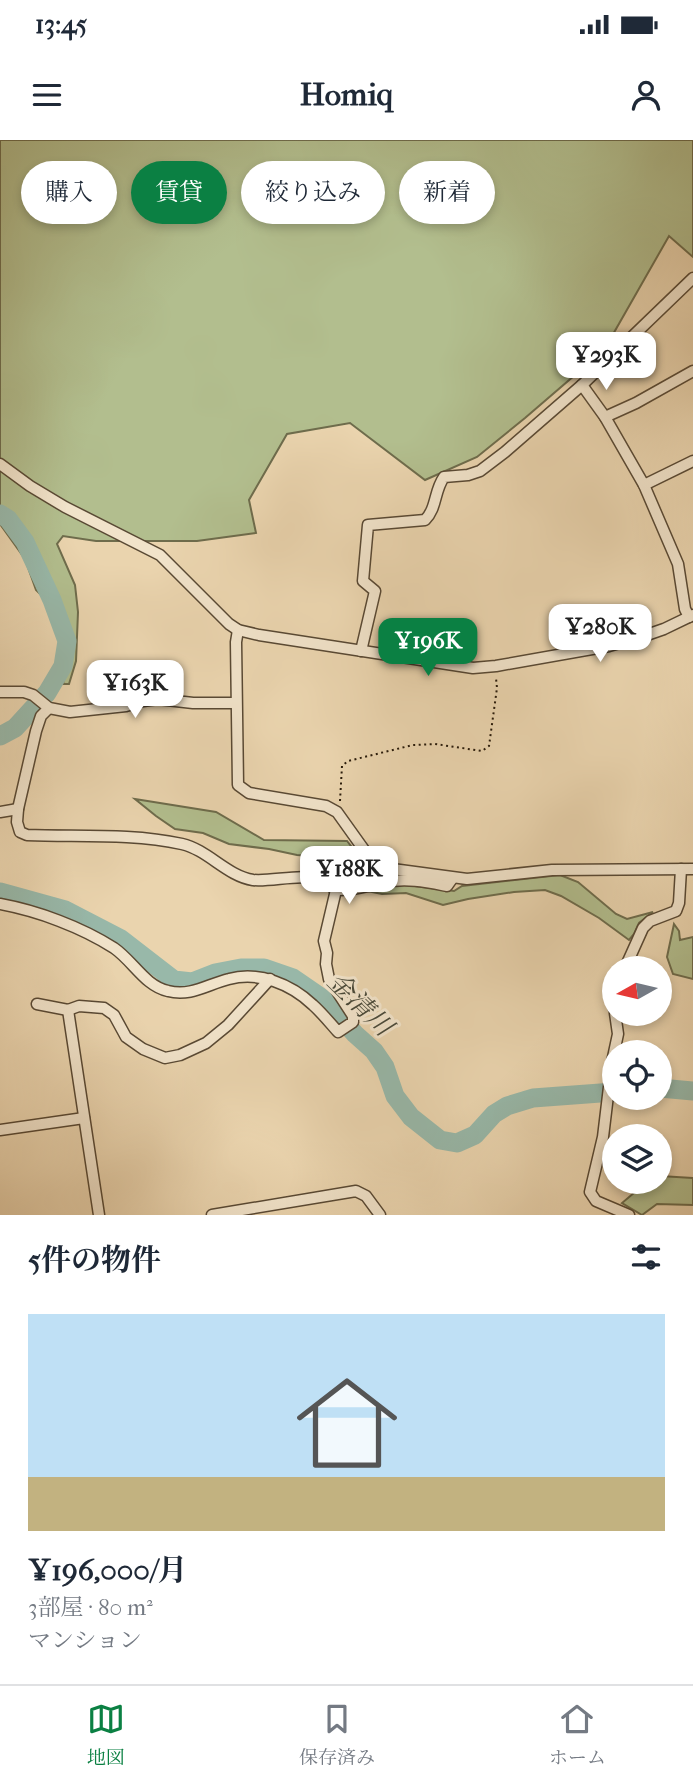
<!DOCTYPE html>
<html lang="ja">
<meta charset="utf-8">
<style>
body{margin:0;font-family:"IM FELL French Canon","Noto Serif JP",serif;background:#f2f2f3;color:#1f2937;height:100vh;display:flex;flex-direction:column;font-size:26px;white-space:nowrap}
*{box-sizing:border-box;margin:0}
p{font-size:23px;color:#747a83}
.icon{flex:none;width:38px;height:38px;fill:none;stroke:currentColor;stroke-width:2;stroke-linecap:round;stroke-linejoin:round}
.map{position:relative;height:1075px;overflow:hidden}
.sheet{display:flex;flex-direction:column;background:#fff;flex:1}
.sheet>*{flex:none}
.banner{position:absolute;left:21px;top:21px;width:651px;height:63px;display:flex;gap:14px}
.needle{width:46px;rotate:262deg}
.controls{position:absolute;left:602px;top:816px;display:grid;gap:14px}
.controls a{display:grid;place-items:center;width:70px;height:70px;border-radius:50%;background:#fff;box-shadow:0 4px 10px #0003;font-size:35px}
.price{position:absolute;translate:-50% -60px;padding:0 16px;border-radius:14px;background:#fff;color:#222;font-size:23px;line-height:46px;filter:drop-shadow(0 2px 4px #0008)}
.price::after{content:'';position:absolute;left:50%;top:42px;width:21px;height:16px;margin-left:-10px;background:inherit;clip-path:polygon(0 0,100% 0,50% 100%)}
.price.active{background:#0b8043;color:#fff}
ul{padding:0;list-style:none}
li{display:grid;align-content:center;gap:14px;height:371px;padding:0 28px}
li span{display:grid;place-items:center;height:217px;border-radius:0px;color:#555}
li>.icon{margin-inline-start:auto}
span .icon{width:126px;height:126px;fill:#fffc;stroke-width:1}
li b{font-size:30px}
h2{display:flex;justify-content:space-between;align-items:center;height:84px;padding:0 28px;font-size:30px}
.pill{padding:0 24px;border-radius:32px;background:#fff;box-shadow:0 4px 10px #0003;font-size:24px;line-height:63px}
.pill.active{background:#0b8043;color:#fff}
.status{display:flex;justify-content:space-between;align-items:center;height:49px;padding:0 35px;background:#fff;direction:ltr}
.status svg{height:19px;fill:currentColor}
header{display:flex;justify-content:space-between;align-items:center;height:91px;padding:0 28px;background:#fff;font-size:32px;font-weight:700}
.tab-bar{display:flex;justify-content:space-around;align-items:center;height:98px;border-top:2px solid #e0e1e3;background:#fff;font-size:19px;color:#747a83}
.tab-bar a{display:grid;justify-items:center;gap:4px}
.tab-bar .active{color:#0b8043}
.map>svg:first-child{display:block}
.green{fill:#b2be8e;stroke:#6e6c4c;stroke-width:2}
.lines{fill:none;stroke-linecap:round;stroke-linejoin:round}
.river{stroke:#98b8a9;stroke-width:19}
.street-casing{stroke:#594934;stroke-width:13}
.path{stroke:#291b0b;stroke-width:2;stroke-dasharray:2 3.5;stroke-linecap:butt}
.street{stroke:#f1e3ca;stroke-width:10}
.labels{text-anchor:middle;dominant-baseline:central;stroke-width:6;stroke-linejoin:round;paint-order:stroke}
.water-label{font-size:26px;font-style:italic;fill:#4a4a3a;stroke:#f1e3ca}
</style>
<div class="status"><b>13:45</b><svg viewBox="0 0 49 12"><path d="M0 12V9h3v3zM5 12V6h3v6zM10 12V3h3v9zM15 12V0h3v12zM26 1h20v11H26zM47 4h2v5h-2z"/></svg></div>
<header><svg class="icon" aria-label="menu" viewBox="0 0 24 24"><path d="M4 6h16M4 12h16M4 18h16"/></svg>Homiq<svg class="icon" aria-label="person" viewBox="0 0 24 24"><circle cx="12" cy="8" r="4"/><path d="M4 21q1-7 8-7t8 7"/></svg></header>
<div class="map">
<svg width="693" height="1075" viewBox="0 0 693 1075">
<rect width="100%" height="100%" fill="#ead4ae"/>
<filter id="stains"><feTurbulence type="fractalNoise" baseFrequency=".00286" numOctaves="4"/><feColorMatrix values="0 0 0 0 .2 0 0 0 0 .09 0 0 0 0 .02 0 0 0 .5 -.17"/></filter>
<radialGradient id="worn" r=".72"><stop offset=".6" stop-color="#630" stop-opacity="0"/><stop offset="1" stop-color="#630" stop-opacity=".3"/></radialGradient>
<g class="green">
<path d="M0 0H693V117L669 96 604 210 525 278 477 317 425 340 350 283 287 294 249 360 256 393 197 401H96L63 396 57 404 75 445 78 472 76 521 69 544H63L71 502 65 478 36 450 25 419 0 384Z"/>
<path d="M135 659 216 672 264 700 347 701 369 729 385 737 361 745 348 728 336 718 297 715 269 709 229 704 203 693 175 689 156 676Z"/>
<path d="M560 735 578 742 616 774 627 779 653 772 639 783 634 794 629 800 599 778 561 756 545 750 514 752 468 759 443 765 406 753 382 754 362 750 399 744 454 751 462 746Z"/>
<path d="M674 784 679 791 680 800 693 797V839L673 834 667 817Z"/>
<path d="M660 1036 693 1038V1065L657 1064 642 1075 622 1063 635 1052 644 1041H660Z"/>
</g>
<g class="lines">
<g class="river">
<path d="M0 374 8 379 25 402 52 460 67 501 63 526 47 553 15 588 0 596"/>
<path d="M0 752 65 770 121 799 174 840 192 842 215 833 241 828H264L293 838 325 860 355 894 374 911 385 927 395 956 411 977 440 1000 457 1003 475 995 494 974 507 966 533 958 614 952"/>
<path d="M660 948 693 951"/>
</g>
<g class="street-casing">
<g id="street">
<path d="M582 245 605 277 644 345 678 424 685 469 689 477"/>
<path d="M605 277 636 263 693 231"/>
<path d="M0 324 30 346 65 367 160 415 229 484 238 490 259 495 473 528 496 526 609 506 641 497 664 489 693 475"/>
<path d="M644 345 693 321"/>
<path d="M238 490 236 502 238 645 249 653 326 666 337 672 372 721 385 728 467 739 552 730 693 729"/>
<path d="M361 511 375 451 363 441 368 385 425 380C437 368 434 351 444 337L468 335 480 331 505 312 582 245 693 138"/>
<path d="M0 552H24L33 555 49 568 70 572 126 566 143 561 158 559 193 563H236"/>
<path d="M49 568 41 576 36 591 18 669 17 682 20 692 27 695C78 697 131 693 182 704 208 710 227 736 253 740 274 742 303 732 323 741 327 743 332 747 336 750"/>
<path d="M0 672 18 669"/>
<path d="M0 764C38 771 81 787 114 808 133 821 145 846 168 851 191 857 208 844 229 839 259 831 291 844 313 865 322 873 330 883 338 892L353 882V876L329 839 326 824 327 813 324 801 336 750C353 751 369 745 386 742 407 738 426 742 447 746L452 739"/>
<path d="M625 828 643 788 650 781 676 771 679 763 681 729"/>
<path d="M614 851V869"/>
<path d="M37 864 68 870 79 866 104 868 114 875 126 897 143 909 165 918 180 915 206 903 228 885 270 839"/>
<path d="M68 870 99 1075"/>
<path d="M615 873 618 894 612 922 603 997 590 1052 596 1061 629 1075"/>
<path d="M0 990 84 978"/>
<path d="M212 1075 356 1051 366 1056 380 1075"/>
</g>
</g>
<path class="path" d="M340 661 342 626 348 621 413 605 435 604 482 611 489 606 497 548 496 538"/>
<use href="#street" class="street"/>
</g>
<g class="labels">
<g class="water-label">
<text transform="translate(360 864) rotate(44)">金清川</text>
</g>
</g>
<rect width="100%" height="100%" filter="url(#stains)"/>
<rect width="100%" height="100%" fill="url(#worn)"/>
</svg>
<div class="controls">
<a><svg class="needle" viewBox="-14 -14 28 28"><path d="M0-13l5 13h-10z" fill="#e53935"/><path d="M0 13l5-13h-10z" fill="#747a83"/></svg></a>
<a><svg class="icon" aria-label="locate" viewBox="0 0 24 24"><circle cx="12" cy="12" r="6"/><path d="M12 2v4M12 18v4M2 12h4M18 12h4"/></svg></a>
<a><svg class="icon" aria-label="layers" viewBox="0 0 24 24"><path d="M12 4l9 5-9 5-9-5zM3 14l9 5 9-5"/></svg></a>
</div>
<b class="price" style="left:606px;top:252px">¥293K</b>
<b class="price" style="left:600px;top:524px">¥280K</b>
<b class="price active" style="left:428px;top:538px">¥196K</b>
<b class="price" style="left:135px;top:580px">¥163K</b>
<b class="price" style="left:349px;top:766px">¥188K</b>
<div class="banner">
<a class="pill">購入</a>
<a class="pill active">賃貸</a>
<a class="pill">絞り込み</a>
<a class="pill">新着</a>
</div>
</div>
<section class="sheet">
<h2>5件の物件<svg class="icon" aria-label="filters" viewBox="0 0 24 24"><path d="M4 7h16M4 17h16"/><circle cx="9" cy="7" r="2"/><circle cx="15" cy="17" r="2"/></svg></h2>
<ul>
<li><span style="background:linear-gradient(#bfe0f5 75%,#c2b280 0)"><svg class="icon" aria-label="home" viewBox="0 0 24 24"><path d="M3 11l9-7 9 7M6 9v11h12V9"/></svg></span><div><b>¥196,000/月</b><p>3部屋 · 80 m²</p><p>マンション</p></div></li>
</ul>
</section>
<nav class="tab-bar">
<a class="active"><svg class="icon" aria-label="map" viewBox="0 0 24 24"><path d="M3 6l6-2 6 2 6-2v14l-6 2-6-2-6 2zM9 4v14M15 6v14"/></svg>地図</a>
<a><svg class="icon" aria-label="saved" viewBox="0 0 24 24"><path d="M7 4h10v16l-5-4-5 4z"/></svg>保存済み</a>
<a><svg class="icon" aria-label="home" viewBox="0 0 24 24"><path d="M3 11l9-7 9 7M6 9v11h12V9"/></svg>ホーム</a>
</nav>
